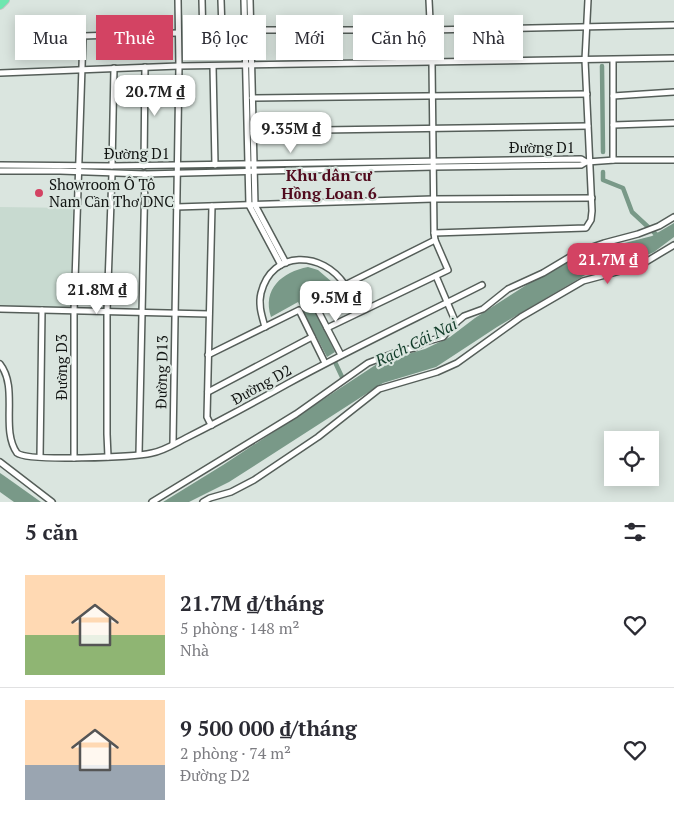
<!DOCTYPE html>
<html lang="vi">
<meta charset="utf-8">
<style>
body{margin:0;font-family:"PT Serif",serif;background:#f7f7f7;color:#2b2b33;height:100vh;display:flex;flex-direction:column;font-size:19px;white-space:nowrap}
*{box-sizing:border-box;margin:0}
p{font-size:16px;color:#7c7c81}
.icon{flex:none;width:28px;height:28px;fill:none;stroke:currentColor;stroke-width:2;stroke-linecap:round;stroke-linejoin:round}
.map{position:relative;height:502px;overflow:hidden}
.drawer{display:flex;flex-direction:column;background:#fff;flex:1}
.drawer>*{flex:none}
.banner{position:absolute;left:15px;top:15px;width:645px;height:45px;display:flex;gap:10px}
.buttons{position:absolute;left:604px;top:431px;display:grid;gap:10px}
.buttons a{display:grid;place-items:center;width:55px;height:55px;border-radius:0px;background:#fff;box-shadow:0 2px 12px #0003;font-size:25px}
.price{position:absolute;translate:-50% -42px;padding:0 11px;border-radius:10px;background:#fff;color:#222;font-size:16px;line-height:32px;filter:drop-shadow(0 1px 2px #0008)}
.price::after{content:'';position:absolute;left:50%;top:30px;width:15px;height:11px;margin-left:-8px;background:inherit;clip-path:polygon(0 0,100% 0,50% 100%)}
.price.current{background:#d34363;color:#fff}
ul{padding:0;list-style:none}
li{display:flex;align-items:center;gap:15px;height:125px;padding:0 25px}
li+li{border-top:1px solid #e1e1e2}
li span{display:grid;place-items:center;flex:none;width:140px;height:100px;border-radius:0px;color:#555}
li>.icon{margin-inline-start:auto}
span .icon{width:60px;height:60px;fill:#fffc;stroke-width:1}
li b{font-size:21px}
h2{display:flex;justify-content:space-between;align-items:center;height:60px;padding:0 25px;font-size:21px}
.chip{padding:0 18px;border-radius:0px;background:#fff;box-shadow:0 2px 12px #0003;font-size:18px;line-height:45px}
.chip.current{background:#d34363;color:#fff}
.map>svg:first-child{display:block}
.built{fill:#c8dad0}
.water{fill:#799988}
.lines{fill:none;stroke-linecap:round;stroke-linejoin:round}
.canal{stroke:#799988;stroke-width:4.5}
.minor-casing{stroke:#555e59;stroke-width:8}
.highway-casing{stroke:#c1c2c2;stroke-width:10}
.minor{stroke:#fff;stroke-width:5}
.highway{stroke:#6ee6af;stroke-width:8}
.poi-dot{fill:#d34363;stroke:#dae5df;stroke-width:2}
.labels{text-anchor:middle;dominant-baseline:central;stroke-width:4.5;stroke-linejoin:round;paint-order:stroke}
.street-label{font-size:15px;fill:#121513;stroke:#dae5df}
.poi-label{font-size:15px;fill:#121513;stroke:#dae5df;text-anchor:start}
.neighbourhood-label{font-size:16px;font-weight:bold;fill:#500a1d;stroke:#dae5df}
.water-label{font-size:16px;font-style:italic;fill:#113c29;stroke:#dae5df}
</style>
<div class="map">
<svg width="674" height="502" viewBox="0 0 674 502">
<rect width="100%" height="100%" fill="#dae5df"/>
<path class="built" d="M0 207 73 208 70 308 0 306Z"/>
<g class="water">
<path d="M674 223V237L654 252 623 266 592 271 497 327 436 367 383 383 229 482 189 502H163L223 465 380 362 425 349 450 337 475 318 542 275 568 261 600 247 617 245 652 236Z"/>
<path d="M308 267 318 270 332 282 307 295 335 352 327 357 298 302 271 317C262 289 282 272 308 267Z"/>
<path d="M0 473 3 475 41 502H14L0 492Z"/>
</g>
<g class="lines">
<g class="canal">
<path d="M602 66 603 152"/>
<path d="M603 172V180L623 188 632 212 660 238"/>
<path d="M335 362 342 377"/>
</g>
<g class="minor-casing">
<g id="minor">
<path d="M202 0 203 40"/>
<path d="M221 0 222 30"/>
<path d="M244 0 249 205 281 265"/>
<path d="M250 0 255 205 286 263"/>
<path d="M245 30H430L674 25"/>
<path d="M613 60V160"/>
<path d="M213 66 215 165"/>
<path d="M0 73 179 66 674 58"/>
<path d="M613 96 674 92"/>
<path d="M252 98 587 94"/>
<path d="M613 125 674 123"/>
<path d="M253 131 588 126"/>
<path d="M587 162 615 160H674"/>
<path d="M0 165 112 166 581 159 586 162 581 165 434 167 145 174 60 171H0"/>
<path d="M112 166 114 68"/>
<path d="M144 166 145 67"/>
<path d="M212 206 207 417 210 423 212 425"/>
<path d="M176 207 433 199 592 198"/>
<path d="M434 233 586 228 591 220 592 211 585 60 588 0"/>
<path d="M436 276 456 323"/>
<path d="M0 309 209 314"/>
<path d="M265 327C262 316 258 305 261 293 272 249 323 251 345 285"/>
<path d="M327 328 448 270 435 240 434 233 432 63 429 0"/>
<path d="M208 355 299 310 325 363"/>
<path d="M341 355 313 301 435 240"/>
<path d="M0 364C19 388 0 429 17 453 28 462 134 457 152 453 164 451 176 443 186 438 220 421 253 403 287 384 351 349 417 318 482 285"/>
<path d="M208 392 312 337"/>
<path d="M173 444 179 66 178 0"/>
<path d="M139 454 145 174"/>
<path d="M40 457 42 310"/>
<path d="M108 457 107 434V311L112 174"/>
<path d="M74 458V311L83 36 177 33"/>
<path d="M0 462 52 502"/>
<path d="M152 502 296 414 368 363 397 352 414 348 425 342 443 337 451 327 464 316 483 309 508 289 543 273 578 252 604 243 638 234 659 226 674 217"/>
<path d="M203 502 210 498 231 492 254 480 318 437 379 389 437 372 457 363 521 317 583 281 639 266 674 245"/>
</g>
</g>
<g class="highway-casing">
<path id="highway" d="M0 5 5 0"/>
</g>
<use href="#minor" class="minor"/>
<use href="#highway" class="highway"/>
</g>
<circle class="poi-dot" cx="39" cy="193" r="5"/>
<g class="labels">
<g class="street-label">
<text x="542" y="147">Đường D1</text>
<text x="137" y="153">Đường D1</text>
<text transform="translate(61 367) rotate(-90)">Đường D3</text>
<text transform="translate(161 372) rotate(-89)">Đường D13</text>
<text transform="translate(261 384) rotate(-29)">Đường D2</text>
</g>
<g class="poi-label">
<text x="49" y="184">Showroom Ô Tô<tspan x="49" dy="17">Nam Cần Thơ DNC</tspan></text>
</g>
<g class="neighbourhood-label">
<text x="329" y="175">Khu dân cư<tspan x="329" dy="18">Hồng Loan 6</tspan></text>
</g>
<g class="water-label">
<text transform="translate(416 342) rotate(-26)">Rạch Cái Nai</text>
</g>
</g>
</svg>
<div class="buttons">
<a><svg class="icon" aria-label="locate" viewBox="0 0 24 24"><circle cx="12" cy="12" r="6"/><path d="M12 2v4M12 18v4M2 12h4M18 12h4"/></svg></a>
</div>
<b class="price" style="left:155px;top:117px">20.7M ₫</b>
<b class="price" style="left:291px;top:154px">9.35M ₫</b>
<b class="price current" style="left:608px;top:285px">21.7M ₫</b>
<b class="price" style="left:97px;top:315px">21.8M ₫</b>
<b class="price" style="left:336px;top:323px">9.5M ₫</b>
<div class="banner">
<a class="chip">Mua</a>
<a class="chip current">Thuê</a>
<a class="chip">Bộ lọc</a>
<a class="chip">Mới</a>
<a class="chip">Căn hộ</a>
<a class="chip">Nhà</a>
</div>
</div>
<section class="drawer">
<h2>5 căn<svg class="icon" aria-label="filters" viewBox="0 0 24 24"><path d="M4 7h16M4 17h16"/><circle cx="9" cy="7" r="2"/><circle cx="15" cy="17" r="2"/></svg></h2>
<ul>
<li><span style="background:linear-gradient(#ffd9b3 60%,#8fb573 0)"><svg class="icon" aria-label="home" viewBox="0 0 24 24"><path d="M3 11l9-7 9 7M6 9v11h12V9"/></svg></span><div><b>21.7M ₫/tháng</b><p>5 phòng · 148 m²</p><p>Nhà</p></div><svg class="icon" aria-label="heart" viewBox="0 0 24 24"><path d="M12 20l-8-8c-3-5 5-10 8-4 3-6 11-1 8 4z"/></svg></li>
<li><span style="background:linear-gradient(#ffd9b3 65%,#9aa5b1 0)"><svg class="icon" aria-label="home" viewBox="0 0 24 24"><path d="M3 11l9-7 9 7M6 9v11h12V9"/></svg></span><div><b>9 500 000 ₫/tháng</b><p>2 phòng · 74 m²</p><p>Đường D2</p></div><svg class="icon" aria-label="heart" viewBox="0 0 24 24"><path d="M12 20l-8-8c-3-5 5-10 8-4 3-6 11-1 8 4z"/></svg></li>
</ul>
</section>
